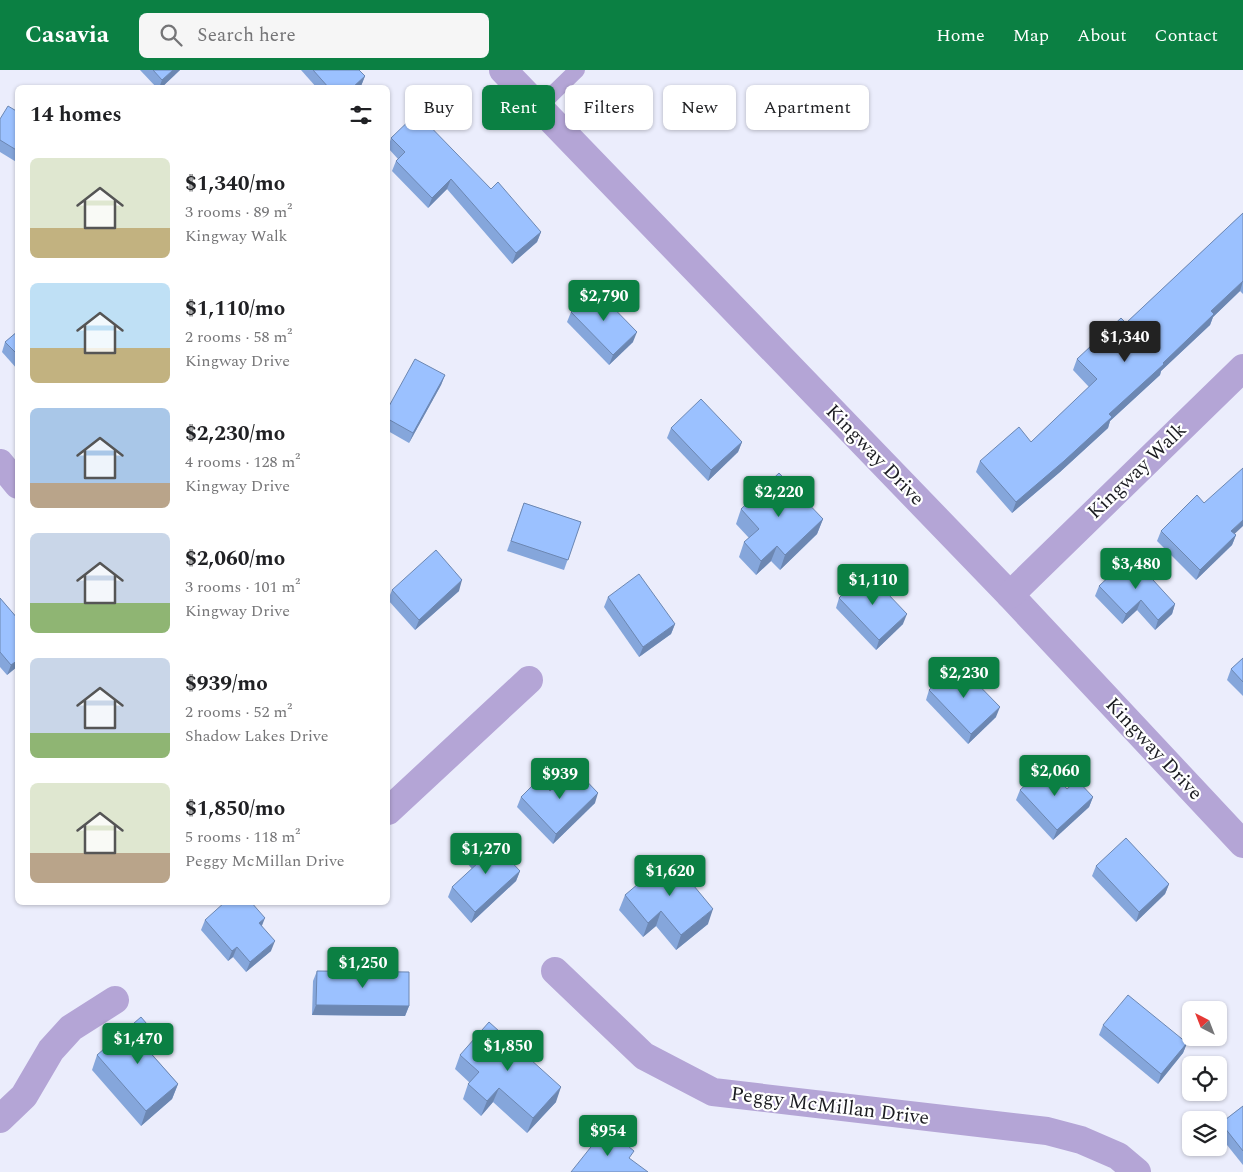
<!DOCTYPE html>
<meta charset="utf-8">
<style>
body{margin:0;font-family:Spectral,serif;background:#f6f6f6;color:#202124;height:100vh;display:flex;flex-direction:column;font-size:19px;white-space:nowrap}
*{box-sizing:border-box;margin:0}
p{font-size:16px;color:#757577}
.icon{flex:none;width:28px;height:28px;fill:none;stroke:currentColor;stroke-width:2;stroke-linecap:round;stroke-linejoin:round}
.map{position:relative;flex:1;overflow:hidden}
.side{position:absolute;left:15px;top:15px;width:375px;height:820px;display:flex;flex-direction:column;background:#fff;border-radius:8px;box-shadow:0 1px 4px #0004}
.side>*{flex:none}
.top-card{position:absolute;left:405px;top:15px;width:475px;height:45px;display:flex;gap:10px}
.needle{width:32px;rotate:318deg}
.controls{position:absolute;left:1182px;top:931px;display:grid;gap:10px}
.controls a{display:grid;place-items:center;width:45px;height:45px;border-radius:8px;background:#fff;box-shadow:0 1px 4px #0004;font-size:25px}
.price{position:absolute;translate:-50% -42px;padding:0 11px;border-radius:5px;background:#0b8043;color:#fff;font-size:16px;line-height:32px;filter:drop-shadow(0 1px 2px #0008)}
.price::after{content:'';position:absolute;left:50%;top:30px;width:15px;height:11px;margin-left:-8px;background:inherit;clip-path:polygon(0 0,100% 0,50% 100%)}
.price.selected{background:#222;color:#fff}
ul{padding:0;list-style:none}
li{display:flex;align-items:center;gap:15px;height:125px;padding:0 15px}
li span{display:grid;place-items:center;flex:none;width:140px;height:100px;border-radius:8px;color:#555}
li>.icon{margin-inline-start:auto}
span .icon{width:60px;height:60px;fill:#fffc;stroke-width:1}
li b{font-size:21px}
h2{display:flex;justify-content:space-between;align-items:center;height:60px;padding:0 15px;font-size:21px}
.tag{padding:0 18px;border-radius:8px;background:#fff;box-shadow:0 1px 4px #0004;font-size:18px;line-height:45px}
.tag.selected{background:#0b8043;color:#fff}
header{display:flex;align-items:center;gap:30px;box-sizing:border-box;height:70px;padding:0 25px;background:#0b8043;color:#fff}
header strong{font-size:24px}
nav{display:flex;gap:28px;margin-inline-start:auto;font-size:18px}
.search{width:350px;height:45px;background:#f6f6f6;display:flex;align-items:center;gap:12px;box-sizing:border-box;padding:0 18px;border-radius:8px;color:#757577;font-size:19px}
.map>svg:first-child{display:block}
.lines{fill:none;stroke-linecap:round;stroke-linejoin:round}
.service{stroke:#b4a5d6;stroke-width:16}
.minor{stroke:#b4a5d6;stroke-width:28}
.wall{fill:#85a6db}
.shaded-wall{fill:#6c87b2}
.building{fill:#9bc1ff;stroke:#6c87b2}
.labels{text-anchor:middle;dominant-baseline:central;stroke-width:4.5;stroke-linejoin:round;paint-order:stroke}
.street-label{font-size:20px;fill:#1b1c21;stroke:#fff}
</style>
<header>
<strong>Casavia</strong>
<div class="search"><svg class="icon" aria-label="search" viewBox="0 0 24 24"><circle cx="10" cy="10" r="6"/><path d="M15 15l6 6"/></svg>Search here</div>
<nav><a>Home</a><a>Map</a><a>About</a><a>Contact</a></nav>
</header>
<div class="map">
<svg width="1243" height="1102" viewBox="0 0 1243 1102">
<rect width="100%" height="100%" fill="#ebedfc"/>
<g class="lines">
<path class="service" d="M539 37 577 0"/>
<g class="minor">
<path d="M503 0 1010 525 1243 774"/>
<path d="M0 393 18 415"/>
<path d="M1010 525 1243 298"/>
<path d="M388 741 529 610"/>
<path d="M555 901 644 986 713 1022 1047 1061 1081 1070 1118 1086 1137 1102"/>
<path d="M0 1049 24 1026 51 980 71 958 115 930"/>
</g>
</g>
<g class="wall">
<path d="M140 0H180L161 18H157Z"/>
<path d="M301 0H359L365 6 361 16 360 18H317Z"/>
<path d="M18 42V93L0 82V49Z"/>
<path d="M391 68 491 119 541 162 537 172 512 194 447 119 428 138 392 101 396 91 398 89 388 78Z"/>
<path d="M1243 143V224L1240 221 1213 247 1210 255 1161 301 1160 305 1110 351 1108 358 1060 402 1012 443 976 402 980 391 1031 372 1089 317 1073 300 1077 289 1126 253Z"/>
<path d="M571 242 633 272 609 295 567 252Z"/>
<path d="M18 261V300L2 282 5 272Z"/>
<path d="M445 305 441 315 409 373 388 361V338Z"/>
<path d="M671 358 742 372 738 382 708 411 667 368Z"/>
<path d="M524 433 581 452 564 500 507 481Z"/>
<path d="M1204 433 1236 465 1232 475 1196 510 1157 471 1161 461Z"/>
<path d="M741 439 823 449 817 464 780 500 771 491 756 505 739 487 744 472 749 468 736 454Z"/>
<path d="M1099 516 1175 534 1172 544 1155 560 1137 540 1122 554 1095 526Z"/>
<path d="M392 520 459 521 415 560 388 530Z"/>
<path d="M608 527 675 554 671 564 639 587 604 537Z"/>
<path d="M0 528 18 549V596L7 605 0 597Z"/>
<path d="M839 528 903 554 876 580 836 538Z"/>
<path d="M1243 588V626L1227 610 1231 599Z"/>
<path d="M929 620 996 647 968 674 926 630Z"/>
<path d="M1067 719 1093 727 1089 737 1053 770 1016 730 1020 720Z"/>
<path d="M550 721 595 733 553 774 517 737 521 727Z"/>
<path d="M470 783 520 801 516 811 471 853 448 827 452 817 472 799 467 793Z"/>
<path d="M1096 796 1169 814 1165 824 1136 852 1092 806Z"/>
<path d="M625 825 708 854 676 880 656 856 643 867 619 840Z"/>
<path d="M205 850 262 856 271 881 246 902 233 887 228 891 201 860Z"/>
<path d="M317 901 409 936 405 946 312 945 313 911Z"/>
<path d="M1103 955 1187 973 1183 983 1158 1014 1099 965Z"/>
<path d="M158 967 153 982 151 983 178 1014 172 1029 141 1056 92 1000 97 985Z"/>
<path d="M460 985 556 1032 527 1063 493 1032 481 1046 463 1029 468 1014 470 1013 455 999Z"/>
<path d="M1243 1036V1095L1219 1065V1060L1221 1053Z"/>
</g>
<g class="shaded-wall">
<path d="M173 0H180L161 18H159L162 10Z"/>
<path d="M365 6 361 16 360 18H352Z"/>
<path d="M451 109 447 119 428 138 432 128Z"/>
<path d="M541 162 537 172 512 194 516 183Z"/>
<path d="M1243 211 1240 221 1213 247 1210 255 1161 301 1160 305 1110 351 1108 358 1060 402 1012 443 1016 432 1109 344 1163 293 1211 241Z"/>
<path d="M637 262 633 272 609 295 613 285Z"/>
<path d="M445 305 441 315 409 373 413 363Z"/>
<path d="M742 372 738 382 708 411 711 400Z"/>
<path d="M823 449 817 464 780 500 785 485Z"/>
<path d="M1243 450V456L1227 471 1231 461Z"/>
<path d="M1236 465 1232 475 1196 510 1200 500Z"/>
<path d="M777 476 771 491 756 505 761 491Z"/>
<path d="M462 510 459 521 415 560 419 550Z"/>
<path d="M1141 530 1137 540 1122 554 1126 544Z"/>
<path d="M1175 534 1172 544 1155 560 1158 550Z"/>
<path d="M907 544 903 554 876 580 879 570Z"/>
<path d="M675 554 671 564 639 587 643 577Z"/>
<path d="M18 590V596L7 605 11 595Z"/>
<path d="M1000 637 996 647 968 674 971 664Z"/>
<path d="M598 723 595 733 553 774 556 764Z"/>
<path d="M1093 727 1089 737 1053 770 1057 760Z"/>
<path d="M520 801 516 811 471 853 475 842Z"/>
<path d="M1169 814 1165 824 1136 852 1139 842Z"/>
<path d="M713 839 708 854 676 880 681 865Z"/>
<path d="M661 841 656 856 643 867 648 853Z"/>
<path d="M265 848 261 858 259 853Z"/>
<path d="M275 871 271 881 246 902 250 892Z"/>
<path d="M237 877 233 887 228 891 232 881Z"/>
<path d="M316 935 409 936 405 946 312 945Z"/>
<path d="M158 967 153 982 141 992 146 978Z"/>
<path d="M1187 973 1183 983 1158 1014 1161 1004Z"/>
<path d="M178 1014 172 1029 141 1056 146 1041Z"/>
<path d="M561 1017 556 1032 527 1063 533 1048Z"/>
<path d="M499 1018 493 1032 481 1046 487 1031Z"/>
</g>
<g class="building">
<path d="M153 0H173L162 10Z"/>
<path d="M313 0H359L365 6 352 18H329Z"/>
<path d="M8 36 18 42V81L0 70V49Z"/>
<path d="M417 43 491 119 498 112 541 162 516 183 451 109 432 128 396 91 405 82 391 68Z"/>
<path d="M1243 143V211L1211 241 1214 244 1163 293 1164 294 1109 344 1112 347 1064 391 1016 432 980 391 1019 357 1031 372 1097 309 1077 289 1121 248 1126 253Z"/>
<path d="M595 219 637 262 613 285 571 242Z"/>
<path d="M18 261V285L5 272Z"/>
<path d="M415 289 445 305 413 363 388 349V338Z"/>
<path d="M701 329 742 372 711 400 671 358Z"/>
<path d="M1243 398V450L1231 461 1236 465 1200 500 1161 461 1197 425 1204 433Z"/>
<path d="M779 403 823 449 785 485 777 476 761 491 744 472 759 459 741 439Z"/>
<path d="M524 433 581 452 568 490 511 471Z"/>
<path d="M436 480 462 510 419 550 392 520Z"/>
<path d="M1131 486 1175 534 1158 550 1141 530 1126 544 1099 516Z"/>
<path d="M866 501 907 544 879 570 839 528Z"/>
<path d="M639 504 675 554 643 577 608 527Z"/>
<path d="M0 528 18 549V590L11 595 0 582Z"/>
<path d="M1243 588V612L1231 599Z"/>
<path d="M957 593 1000 637 971 664 929 620Z"/>
<path d="M1046 696 1067 719 1077 710 1093 727 1057 760 1020 720Z"/>
<path d="M574 698 598 723 556 764 521 727 539 709 550 721Z"/>
<path d="M488 767 520 801 475 842 452 817 479 792 470 783Z"/>
<path d="M1126 768 1169 814 1139 842 1096 796Z"/>
<path d="M670 787 713 839 681 865 661 841 648 853 625 825Z"/>
<path d="M225 832H251L265 848 259 853 275 871 250 892 237 877 232 881 205 850Z"/>
<path d="M317 901 409 902V936L316 935Z"/>
<path d="M1128 925 1187 973 1161 1004 1103 955Z"/>
<path d="M141 947 158 967 146 978 178 1014 146 1041 97 985Z"/>
<path d="M489 952 561 1017 533 1048 499 1018 487 1031 468 1014 479 1002 460 985Z"/>
<path d="M1243 1036V1081L1221 1053Z"/>
<path d="M606 1058 634 1081 629 1088 648 1102H571Z"/>
</g>
<g class="labels">
<g class="street-label">
<text transform="translate(875 385) rotate(46)">Kingway Drive</text>
<text transform="translate(1137 401) rotate(-44)">Kingway Walk</text>
<text transform="translate(1154 679) rotate(47)">Kingway Drive</text>
<text transform="translate(830 1036) rotate(7)">Peggy McMillan Drive</text>
</g>
</g>
</svg>
<div class="controls">
<a><svg class="needle" viewBox="-14 -14 28 28"><path d="M0-13l5 13h-10z" fill="#e53935"/><path d="M0 13l5-13h-10z" fill="#757577"/></svg></a>
<a><svg class="icon" aria-label="locate" viewBox="0 0 24 24"><circle cx="12" cy="12" r="6"/><path d="M12 2v4M12 18v4M2 12h4M18 12h4"/></svg></a>
<a><svg class="icon" aria-label="layers" viewBox="0 0 24 24"><path d="M12 4l9 5-9 5-9-5zM3 14l9 5 9-5"/></svg></a>
</div>
<b class="price" style="left:604px;top:252px">$2,790</b>
<b class="price selected" style="left:1125px;top:293px">$1,340</b>
<b class="price" style="left:779px;top:448px">$2,220</b>
<b class="price" style="left:1136px;top:520px">$3,480</b>
<b class="price" style="left:873px;top:536px">$1,110</b>
<b class="price" style="left:964px;top:629px">$2,230</b>
<b class="price" style="left:1055px;top:727px">$2,060</b>
<b class="price" style="left:560px;top:730px">$939</b>
<b class="price" style="left:486px;top:805px">$1,270</b>
<b class="price" style="left:670px;top:827px">$1,620</b>
<b class="price" style="left:363px;top:919px">$1,250</b>
<b class="price" style="left:138px;top:995px">$1,470</b>
<b class="price" style="left:508px;top:1002px">$1,850</b>
<b class="price" style="left:608px;top:1087px">$954</b>
<div class="top-card">
<a class="tag">Buy</a>
<a class="tag selected">Rent</a>
<a class="tag">Filters</a>
<a class="tag">New</a>
<a class="tag">Apartment</a>
</div>
<section class="side">
<h2>14 homes<svg class="icon" aria-label="filters" viewBox="0 0 24 24"><path d="M4 7h16M4 17h16"/><circle cx="9" cy="7" r="2"/><circle cx="15" cy="17" r="2"/></svg></h2>
<ul>
<li><span style="background:linear-gradient(#dfe7d0 70%,#c2b280 0)"><svg class="icon" aria-label="home" viewBox="0 0 24 24"><path d="M3 11l9-7 9 7M6 9v11h12V9"/></svg></span><div><b>$1,340/mo</b><p>3 rooms · 89 m²</p><p>Kingway Walk</p></div></li>
<li><span style="background:linear-gradient(#bfe0f5 65%,#c2b280 0)"><svg class="icon" aria-label="home" viewBox="0 0 24 24"><path d="M3 11l9-7 9 7M6 9v11h12V9"/></svg></span><div><b>$1,110/mo</b><p>2 rooms · 58 m²</p><p>Kingway Drive</p></div></li>
<li><span style="background:linear-gradient(#a9c7e8 75%,#b9a48a 0)"><svg class="icon" aria-label="home" viewBox="0 0 24 24"><path d="M3 11l9-7 9 7M6 9v11h12V9"/></svg></span><div><b>$2,230/mo</b><p>4 rooms · 128 m²</p><p>Kingway Drive</p></div></li>
<li><span style="background:linear-gradient(#c9d6e8 70%,#8fb573 0)"><svg class="icon" aria-label="home" viewBox="0 0 24 24"><path d="M3 11l9-7 9 7M6 9v11h12V9"/></svg></span><div><b>$2,060/mo</b><p>3 rooms · 101 m²</p><p>Kingway Drive</p></div></li>
<li><span style="background:linear-gradient(#c9d6e8 75%,#8fb573 0)"><svg class="icon" aria-label="home" viewBox="0 0 24 24"><path d="M3 11l9-7 9 7M6 9v11h12V9"/></svg></span><div><b>$939/mo</b><p>2 rooms · 52 m²</p><p>Shadow Lakes Drive</p></div></li>
<li><span style="background:linear-gradient(#dfe7d0 70%,#b9a48a 0)"><svg class="icon" aria-label="home" viewBox="0 0 24 24"><path d="M3 11l9-7 9 7M6 9v11h12V9"/></svg></span><div><b>$1,850/mo</b><p>5 rooms · 118 m²</p><p>Peggy McMillan Drive</p></div></li>
</ul>
</section>
</div>
